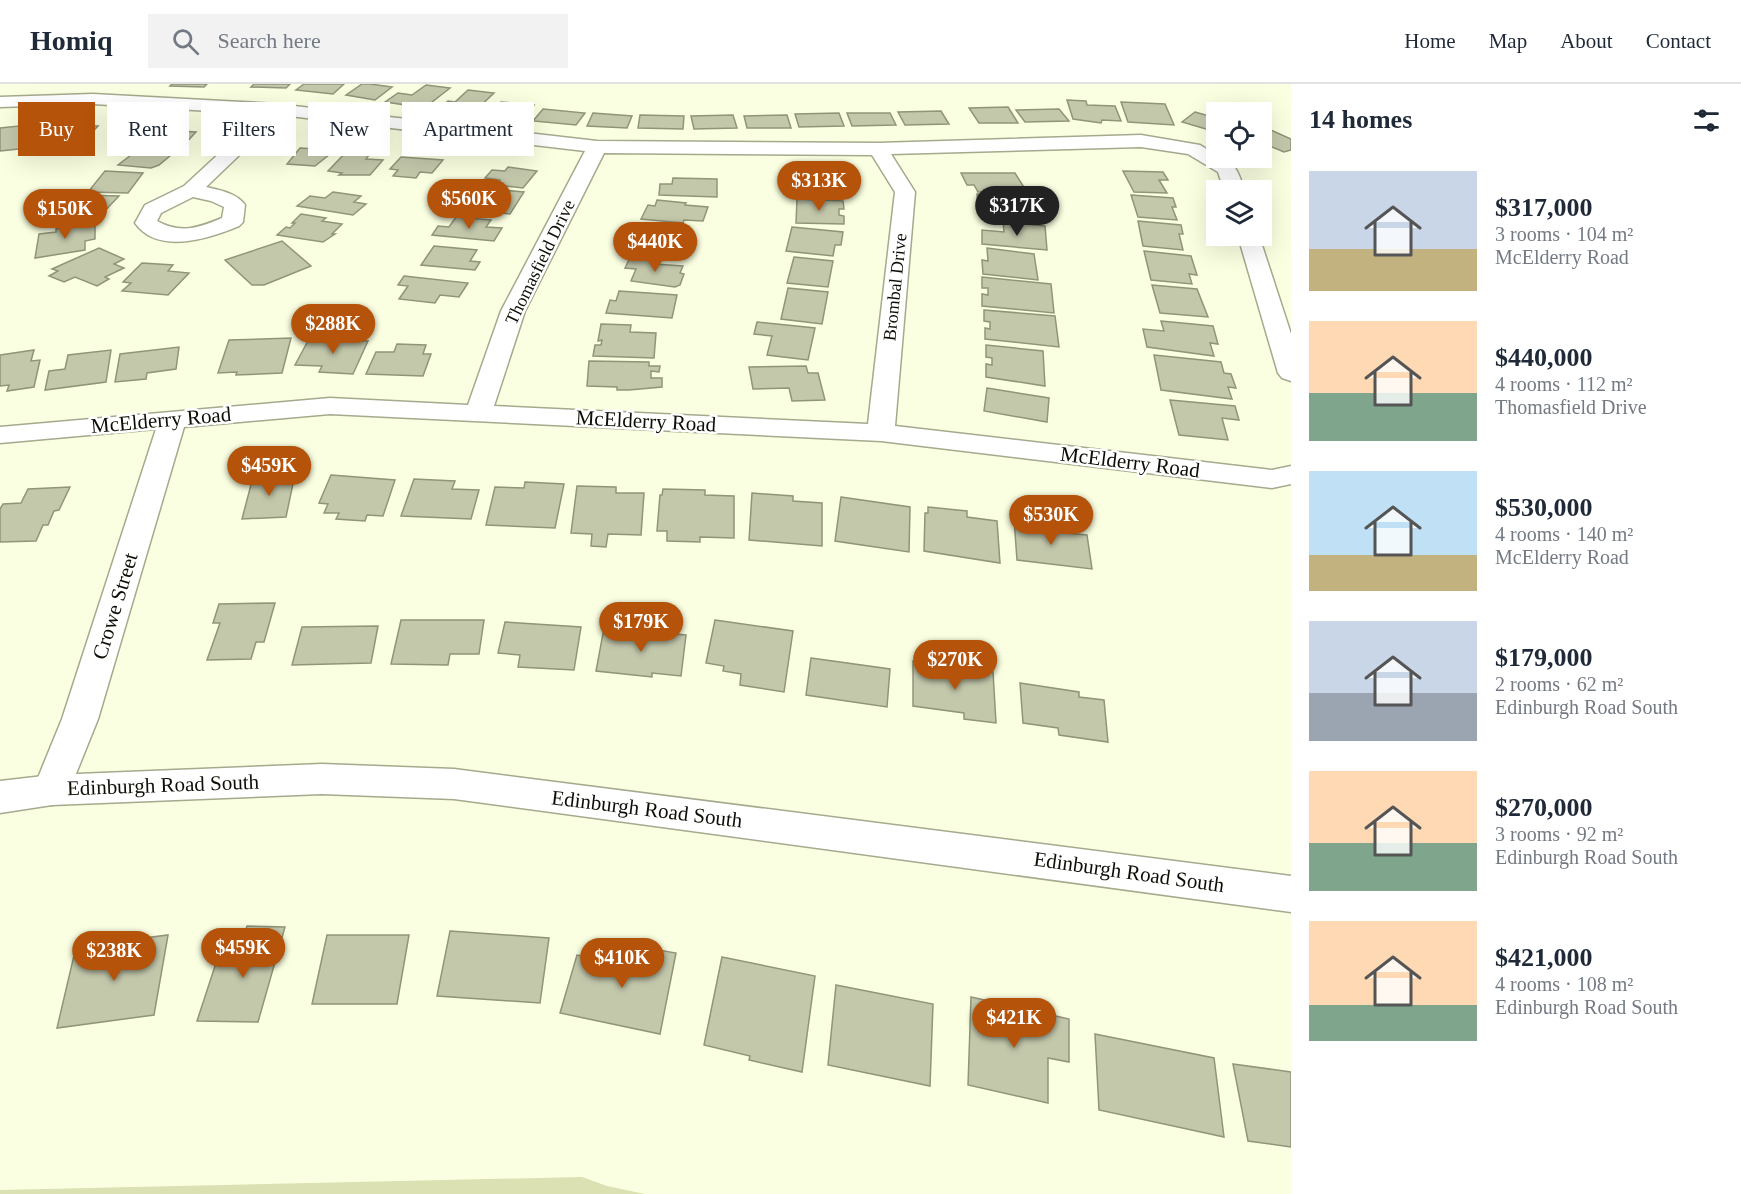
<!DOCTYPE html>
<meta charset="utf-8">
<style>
body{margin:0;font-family:"Times New Roman",serif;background:#f2f2f3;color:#1f2937;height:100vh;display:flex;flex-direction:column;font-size:22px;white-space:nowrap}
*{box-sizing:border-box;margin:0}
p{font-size:20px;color:#747a83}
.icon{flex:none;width:33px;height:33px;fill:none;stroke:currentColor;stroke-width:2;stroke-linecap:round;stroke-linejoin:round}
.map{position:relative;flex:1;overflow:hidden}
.side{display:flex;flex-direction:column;background:#fff;width:450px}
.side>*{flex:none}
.banner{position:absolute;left:18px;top:18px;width:570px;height:54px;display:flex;gap:12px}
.buttons{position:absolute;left:1206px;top:18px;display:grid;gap:12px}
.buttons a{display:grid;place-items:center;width:66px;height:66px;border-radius:0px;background:#fff;box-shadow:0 6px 24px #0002;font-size:30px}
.price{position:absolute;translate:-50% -51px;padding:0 14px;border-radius:21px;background:#b45309;color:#fff;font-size:20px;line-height:39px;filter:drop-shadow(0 2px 3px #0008)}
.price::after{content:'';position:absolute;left:50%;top:36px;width:18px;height:14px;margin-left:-9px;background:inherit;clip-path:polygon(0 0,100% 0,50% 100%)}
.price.active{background:#222;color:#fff}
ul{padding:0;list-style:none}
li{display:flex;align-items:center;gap:18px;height:150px;padding:0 18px}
li span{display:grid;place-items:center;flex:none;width:168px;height:120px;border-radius:0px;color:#555}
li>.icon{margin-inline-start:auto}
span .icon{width:72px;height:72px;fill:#fffc;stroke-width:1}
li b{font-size:26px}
h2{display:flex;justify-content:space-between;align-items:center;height:72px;padding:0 18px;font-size:26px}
.pill{padding:0 21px;border-radius:0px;background:#fff;box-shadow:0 6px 24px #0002;font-size:21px;line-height:54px}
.pill.active{background:#b45309;color:#fff}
header{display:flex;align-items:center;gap:36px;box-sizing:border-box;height:84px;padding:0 30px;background:#fff;border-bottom:2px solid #e0e1e3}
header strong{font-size:28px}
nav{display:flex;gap:33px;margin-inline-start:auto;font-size:21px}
.search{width:420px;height:54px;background:#f2f2f3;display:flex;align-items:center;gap:15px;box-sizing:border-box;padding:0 21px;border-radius:0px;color:#747a83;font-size:22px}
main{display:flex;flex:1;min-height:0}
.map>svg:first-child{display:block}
.green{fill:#dbe1b2}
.building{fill:#c4c8ab;stroke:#909479;stroke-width:1.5}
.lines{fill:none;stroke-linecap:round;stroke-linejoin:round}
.street-casing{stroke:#a5a98d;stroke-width:3}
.secondary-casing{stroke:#a5a98d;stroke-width:3}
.street{fill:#fff;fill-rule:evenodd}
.secondary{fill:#fff;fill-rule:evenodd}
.labels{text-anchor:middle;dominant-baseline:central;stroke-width:5;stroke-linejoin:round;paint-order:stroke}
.far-street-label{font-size:18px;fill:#0d0e05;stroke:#fff}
.street-label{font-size:21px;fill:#0d0e05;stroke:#fff}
</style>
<header>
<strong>Homiq</strong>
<div class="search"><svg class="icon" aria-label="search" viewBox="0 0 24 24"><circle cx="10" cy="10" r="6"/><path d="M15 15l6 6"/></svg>Search here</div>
<nav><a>Home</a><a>Map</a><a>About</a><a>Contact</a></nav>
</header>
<main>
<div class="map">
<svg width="1291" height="1110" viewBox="0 0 1291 1110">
<rect width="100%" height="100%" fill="#faffe1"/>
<path class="green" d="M582 1093 607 1102 645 1110H0V1106Z"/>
<g class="building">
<path d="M172 0H207L204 3 170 2Z"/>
<path d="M254 0H290L286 4 251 3Z"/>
<path d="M304 0H344L333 10 296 6Z"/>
<path d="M362 0H370L392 3 375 16 346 11Z"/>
<path d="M426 1 450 4 427 22 416 20 412 22 385 18 398 9 412 11Z"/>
<path d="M468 6 494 9 474 28 438 26 448 17 455 18Z"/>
<path d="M1067 16 1086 17 1087 21 1115 22 1121 37 1102 36 1101 39 1073 35Z"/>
<path d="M501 18 534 21 522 36 489 32Z"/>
<path d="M1121 18 1165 20 1174 41 1128 38Z"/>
<path d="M1008 23 1018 39H979L969 24Z"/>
<path d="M543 25 585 29 576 41 533 37Z"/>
<path d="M1059 25 1069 37 1025 38 1016 26Z"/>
<path d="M941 27 949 40 905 41 898 28Z"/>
<path d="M1195 28 1216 34V48L1182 38Z"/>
<path d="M593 29 632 32 627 44 587 42Z"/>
<path d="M839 29 844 42 799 43 795 30Z"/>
<path d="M847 29H890L896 41 852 42Z"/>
<path d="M640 31 684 32 683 45 638 44Z"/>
<path d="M733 31 737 44 694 45 691 32Z"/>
<path d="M787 31 791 44H747L744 32Z"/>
<path d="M19 42V45L34 43 28 64 0 67V44Z"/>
<path d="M63 42H98L84 57H48Z"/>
<path d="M1264 43 1291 55V66L1284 68 1265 60H1267L1262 57V44Z"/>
<path d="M156 44 178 45 176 47 196 48 184 61 141 59Z"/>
<path d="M321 61 339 63 315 82 287 80 300 64 317 65Z"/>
<path d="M154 64 177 66 159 81 151 84 118 81 135 68 148 69Z"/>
<path d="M349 65 372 67 366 75 383 76 370 91H339L342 89 328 87Z"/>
<path d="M401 73 443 76 432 89 420 88 416 94 393 92 398 86 390 85Z"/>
<path d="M508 83 537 87 523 104 496 101 500 96 485 94 492 86 505 87Z"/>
<path d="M105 87 143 89 128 109 88 108Z"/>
<path d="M1123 87 1163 88 1168 96H1159L1167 109 1134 108Z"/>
<path d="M961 89H1015L1027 108H978L974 101H967Z"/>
<path d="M804 92 806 96 834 95 835 100H843L848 111H797L791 93Z"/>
<path d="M673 94 717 95V113L659 111 660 100H672Z"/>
<path d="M473 103 524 108 510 130 486 127 490 122 468 120 473 113 467 112Z"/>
<path d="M333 108 361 112 354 118 366 120 353 131 297 122 310 112 325 114Z"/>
<path d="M977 110 1024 114 1025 118H1028L1031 135 986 132 985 122H978Z"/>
<path d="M80 111 119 112 97 135 57 133Z"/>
<path d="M1131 111 1173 114 1176 123H1172L1177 136 1138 133Z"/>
<path d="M797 115 843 117 844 125H839V131L844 132V140L796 139Z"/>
<path d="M657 116 686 119 685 121 708 123 703 137 684 136 683 139 641 135 648 121 655 122Z"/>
<path d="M301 130 326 134 322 137 342 140 332 150H335L323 158 277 151 286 143 290 144 295 139H292Z"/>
<path d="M456 133 491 136 486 143 502 144 494 157 432 151 438 142 449 143Z"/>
<path d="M1138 137 1181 141 1183 150H1179L1183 166 1143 162Z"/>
<path d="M1003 138 1045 142 1047 166 982 160V146L1004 148Z"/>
<path d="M95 139V155L85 157V166L35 174 39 150 56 148V145Z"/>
<path d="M638 142 672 145 671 150 684 151 680 163 667 161 665 167 633 164Z"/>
<path d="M792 143 843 148 841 161H835L833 172 786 167Z"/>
<path d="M282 157 311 182 264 201H252L225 176Z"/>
<path d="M434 162 477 166 470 177 480 178 475 186 421 181Z"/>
<path d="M99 164 124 175 114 180 124 184 105 193 109 195 97 202 75 193 64 198 49 192 58 187 52 185Z"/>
<path d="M987 164 1034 170 1038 196 983 190 982 176 988 177Z"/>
<path d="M1144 167 1191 172 1197 191 1189 190 1192 200 1151 196Z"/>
<path d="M794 173 833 177 828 203 787 199Z"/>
<path d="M630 174 656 176 654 180 683 182 680 189 684 190 680 201 675 203 631 197 636 185 625 184Z"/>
<path d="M142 179 173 181 168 187 189 189 168 211 122 207 131 199 123 198Z"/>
<path d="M404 192 468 199 459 213 440 211 435 219 399 215 408 202 398 201Z"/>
<path d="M982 193 1051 200 1054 229 982 222V210L988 211V204H982Z"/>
<path d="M1152 201 1197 205 1208 233 1160 229Z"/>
<path d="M788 204 828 208 822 240 781 235Z"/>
<path d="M619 207 677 211 672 234 606 229 610 216 616 217Z"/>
<path d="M984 226 1055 232 1059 263 985 255V244L990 245V238L984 237Z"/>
<path d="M1161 237 1213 242 1218 260 1210 259 1214 272 1147 263 1143 245 1164 247Z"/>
<path d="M757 238 815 244 808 276 767 271 772 252 754 250Z"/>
<path d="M601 240 631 241 630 248 656 249 654 274 593 272 595 261H601L602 256 598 257Z"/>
<path d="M291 254 282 289 236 291 237 288 218 289 229 256Z"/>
<path d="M309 255 368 257 353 290 319 288 322 282 295 281Z"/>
<path d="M397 260 426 261 423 270H431L423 292 366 290 376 268H394Z"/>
<path d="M986 261 1043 267 1045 302 986 293V280L992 281V274L986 273Z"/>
<path d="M179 263 176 285 147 289 146 295 115 298 120 270Z"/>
<path d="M34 266 31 277 40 276 34 303 7 307 9 301 0 302V271Z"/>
<path d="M111 266 106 298 45 306 49 287 65 285 68 271Z"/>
<path d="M1154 271 1221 278 1224 289 1231 290 1236 304 1228 303 1232 315 1161 306Z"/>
<path d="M589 277 649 278V282H660L659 288 651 287V294H662V303L629 306H617V303L587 302Z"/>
<path d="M806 282 808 289H818L825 316 792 317 789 304 753 305 749 283Z"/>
<path d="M987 304 1049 314 1047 338 984 327Z"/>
<path d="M1170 316 1235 322 1239 336 1222 334 1228 356 1179 351Z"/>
<path d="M295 390 286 433 242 435 253 393Z"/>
<path d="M331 391 395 396 383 432 367 431 365 437 336 435 339 429H324L328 420 319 419Z"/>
<path d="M414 395 455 397 452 405 479 406 471 435 401 432Z"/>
<path d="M525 398 564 400 555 444 486 441 495 403 524 404Z"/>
<path d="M577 402 616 403V409H644L641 451 608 450 606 463 591 462 592 450 571 449Z"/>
<path d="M70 403 59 426 54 427 48 441H43L36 457 0 458V425L3 420 21 419 28 405Z"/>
<path d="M663 405 705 406V411L734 412V454L700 453V458L667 457V447H657L660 411H662Z"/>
<path d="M752 409 793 412V417L822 419V462L749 456Z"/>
<path d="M841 413 910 423 909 468 835 457Z"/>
<path d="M928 423 967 427V433L997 437 1000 479 924 467 925 429H928Z"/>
<path d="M1014 435 1043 438 1044 447 1087 451 1092 485 1017 476Z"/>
<path d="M275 519 264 558H256L251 575 207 576 220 539H213L219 520Z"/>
<path d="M401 536H484L479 570H450L448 581 391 580Z"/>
<path d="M715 536 793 547 784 608 740 601 741 590 723 587 724 582 706 579Z"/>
<path d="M505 538 581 543 574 586 518 583 520 571 498 569Z"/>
<path d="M378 542 371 579 292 581 302 543Z"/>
<path d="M604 544 686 551 681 592 652 589V593L596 587Z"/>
<path d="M811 574 890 585 887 623 806 611Z"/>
<path d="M913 577 993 588 996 639 964 635V629L913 622Z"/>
<path d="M1020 599 1079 608V613L1104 616 1108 658 1059 651 1058 644 1023 639Z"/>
<path d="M247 842 285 843 258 938 197 937 217 876H236Z"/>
<path d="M450 847 549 854 540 919 437 912Z"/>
<path d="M168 851 154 931 57 944 76 863Z"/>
<path d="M327 851H409L397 920H312Z"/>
<path d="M625 860 676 869 660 950 560 929 577 871 621 879Z"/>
<path d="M722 873 815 892 802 988 749 976 750 972 704 961Z"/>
<path d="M836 901 933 920 930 1002 828 981Z"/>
<path d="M971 913 1069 935V978L1048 974V1019L968 1001Z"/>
<path d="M1095 950 1214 974 1224 1053 1099 1026Z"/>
<path d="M1233 980 1291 988V1063L1248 1057Z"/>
</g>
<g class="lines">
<g class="street-casing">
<g id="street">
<path d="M93 10 277 20 597 57 878 59 1141 51 1200 61 1216 71V74C1235 74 1240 92 1244 106H1224L1218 88 1188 70 1141 63 891 70 915 108 895 342 1272 386 1291 382V400L1272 404 881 357 330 330 184 343 98 635 65 717 52 721 39 717 33 706 62 635 156 345 0 359V343L330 314 468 321 501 227 585 67 281 31 206 103C219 106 237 109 245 121L243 138 239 142C210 154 158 172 135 139L145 121 184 102 262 30 93 20 0 23V13ZM604 69 872 71 895 108 868 340 494 322 525 227ZM193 113 211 117 224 123 222 134C198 144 181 150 157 137L161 129Z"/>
<path d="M1238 152H1259L1291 250V297L1282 294 1278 289Z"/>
</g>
</g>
<g class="secondary-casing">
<path id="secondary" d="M322 680 454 685 1291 792V828L454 715 322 710 52 721 0 729V697L52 691Z"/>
</g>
<use href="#street" class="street"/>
<use href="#secondary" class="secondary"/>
</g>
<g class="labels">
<g class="far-street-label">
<text transform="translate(540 178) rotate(-64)">Thomasfield Drive</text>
<text transform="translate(895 203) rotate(-84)">Brombal Drive</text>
</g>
<g class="street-label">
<text transform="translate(161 336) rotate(-5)">McElderry Road</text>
<text transform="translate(646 337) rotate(3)">McElderry Road</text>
<text transform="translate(1130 378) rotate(7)">McElderry Road</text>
<text transform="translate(115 522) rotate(-73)">Crowe Street</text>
<text transform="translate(163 701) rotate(-2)">Edinburgh Road South</text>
<text transform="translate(647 725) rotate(7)">Edinburgh Road South</text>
<text transform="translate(1129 788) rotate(8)">Edinburgh Road South</text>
</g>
</g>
</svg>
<div class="buttons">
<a><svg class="icon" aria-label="locate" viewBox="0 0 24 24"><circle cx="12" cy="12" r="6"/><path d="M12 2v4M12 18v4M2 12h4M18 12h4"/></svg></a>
<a><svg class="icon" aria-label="layers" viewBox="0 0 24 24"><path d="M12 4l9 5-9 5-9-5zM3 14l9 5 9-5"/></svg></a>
</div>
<b class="price" style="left:819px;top:128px">$313K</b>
<b class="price" style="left:469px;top:146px">$560K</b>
<b class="price active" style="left:1017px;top:153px">$317K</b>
<b class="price" style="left:65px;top:156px">$150K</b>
<b class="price" style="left:655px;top:189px">$440K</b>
<b class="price" style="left:333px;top:271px">$288K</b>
<b class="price" style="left:269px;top:413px">$459K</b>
<b class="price" style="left:1051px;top:462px">$530K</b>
<b class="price" style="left:641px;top:569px">$179K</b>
<b class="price" style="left:955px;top:607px">$270K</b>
<b class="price" style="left:243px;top:895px">$459K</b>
<b class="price" style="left:114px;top:898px">$238K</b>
<b class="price" style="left:622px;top:905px">$410K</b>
<b class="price" style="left:1014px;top:965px">$421K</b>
<div class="banner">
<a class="pill active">Buy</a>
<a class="pill">Rent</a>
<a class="pill">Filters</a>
<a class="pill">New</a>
<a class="pill">Apartment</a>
</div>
</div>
<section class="side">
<h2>14 homes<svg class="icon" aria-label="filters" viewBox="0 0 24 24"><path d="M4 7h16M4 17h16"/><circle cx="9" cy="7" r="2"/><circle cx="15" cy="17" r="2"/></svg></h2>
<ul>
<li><span style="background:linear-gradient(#c9d6e8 65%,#c2b280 0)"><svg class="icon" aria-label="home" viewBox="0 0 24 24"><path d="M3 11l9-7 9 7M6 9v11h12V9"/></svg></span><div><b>$317,000</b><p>3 rooms · 104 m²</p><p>McElderry Road</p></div></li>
<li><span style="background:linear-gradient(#ffd9b3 60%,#7fa58c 0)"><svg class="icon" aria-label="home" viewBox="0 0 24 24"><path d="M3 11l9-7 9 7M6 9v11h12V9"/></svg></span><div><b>$440,000</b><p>4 rooms · 112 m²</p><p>Thomasfield Drive</p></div></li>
<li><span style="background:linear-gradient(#bfe0f5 70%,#c2b280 0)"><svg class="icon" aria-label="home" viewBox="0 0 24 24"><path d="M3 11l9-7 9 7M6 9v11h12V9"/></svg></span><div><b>$530,000</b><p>4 rooms · 140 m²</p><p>McElderry Road</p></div></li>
<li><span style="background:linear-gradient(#c9d6e8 60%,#9aa5b1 0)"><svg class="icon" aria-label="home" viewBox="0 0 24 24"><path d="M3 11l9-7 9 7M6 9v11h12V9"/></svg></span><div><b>$179,000</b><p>2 rooms · 62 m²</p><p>Edinburgh Road South</p></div></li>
<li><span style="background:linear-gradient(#ffd9b3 60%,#7fa58c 0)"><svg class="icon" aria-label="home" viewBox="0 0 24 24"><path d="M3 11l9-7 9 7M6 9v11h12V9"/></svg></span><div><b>$270,000</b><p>3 rooms · 92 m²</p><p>Edinburgh Road South</p></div></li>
<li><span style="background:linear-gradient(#ffd9b3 70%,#7fa58c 0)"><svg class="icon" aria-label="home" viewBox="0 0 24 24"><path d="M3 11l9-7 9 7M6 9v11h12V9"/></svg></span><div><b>$421,000</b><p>4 rooms · 108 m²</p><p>Edinburgh Road South</p></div></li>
</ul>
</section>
</main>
